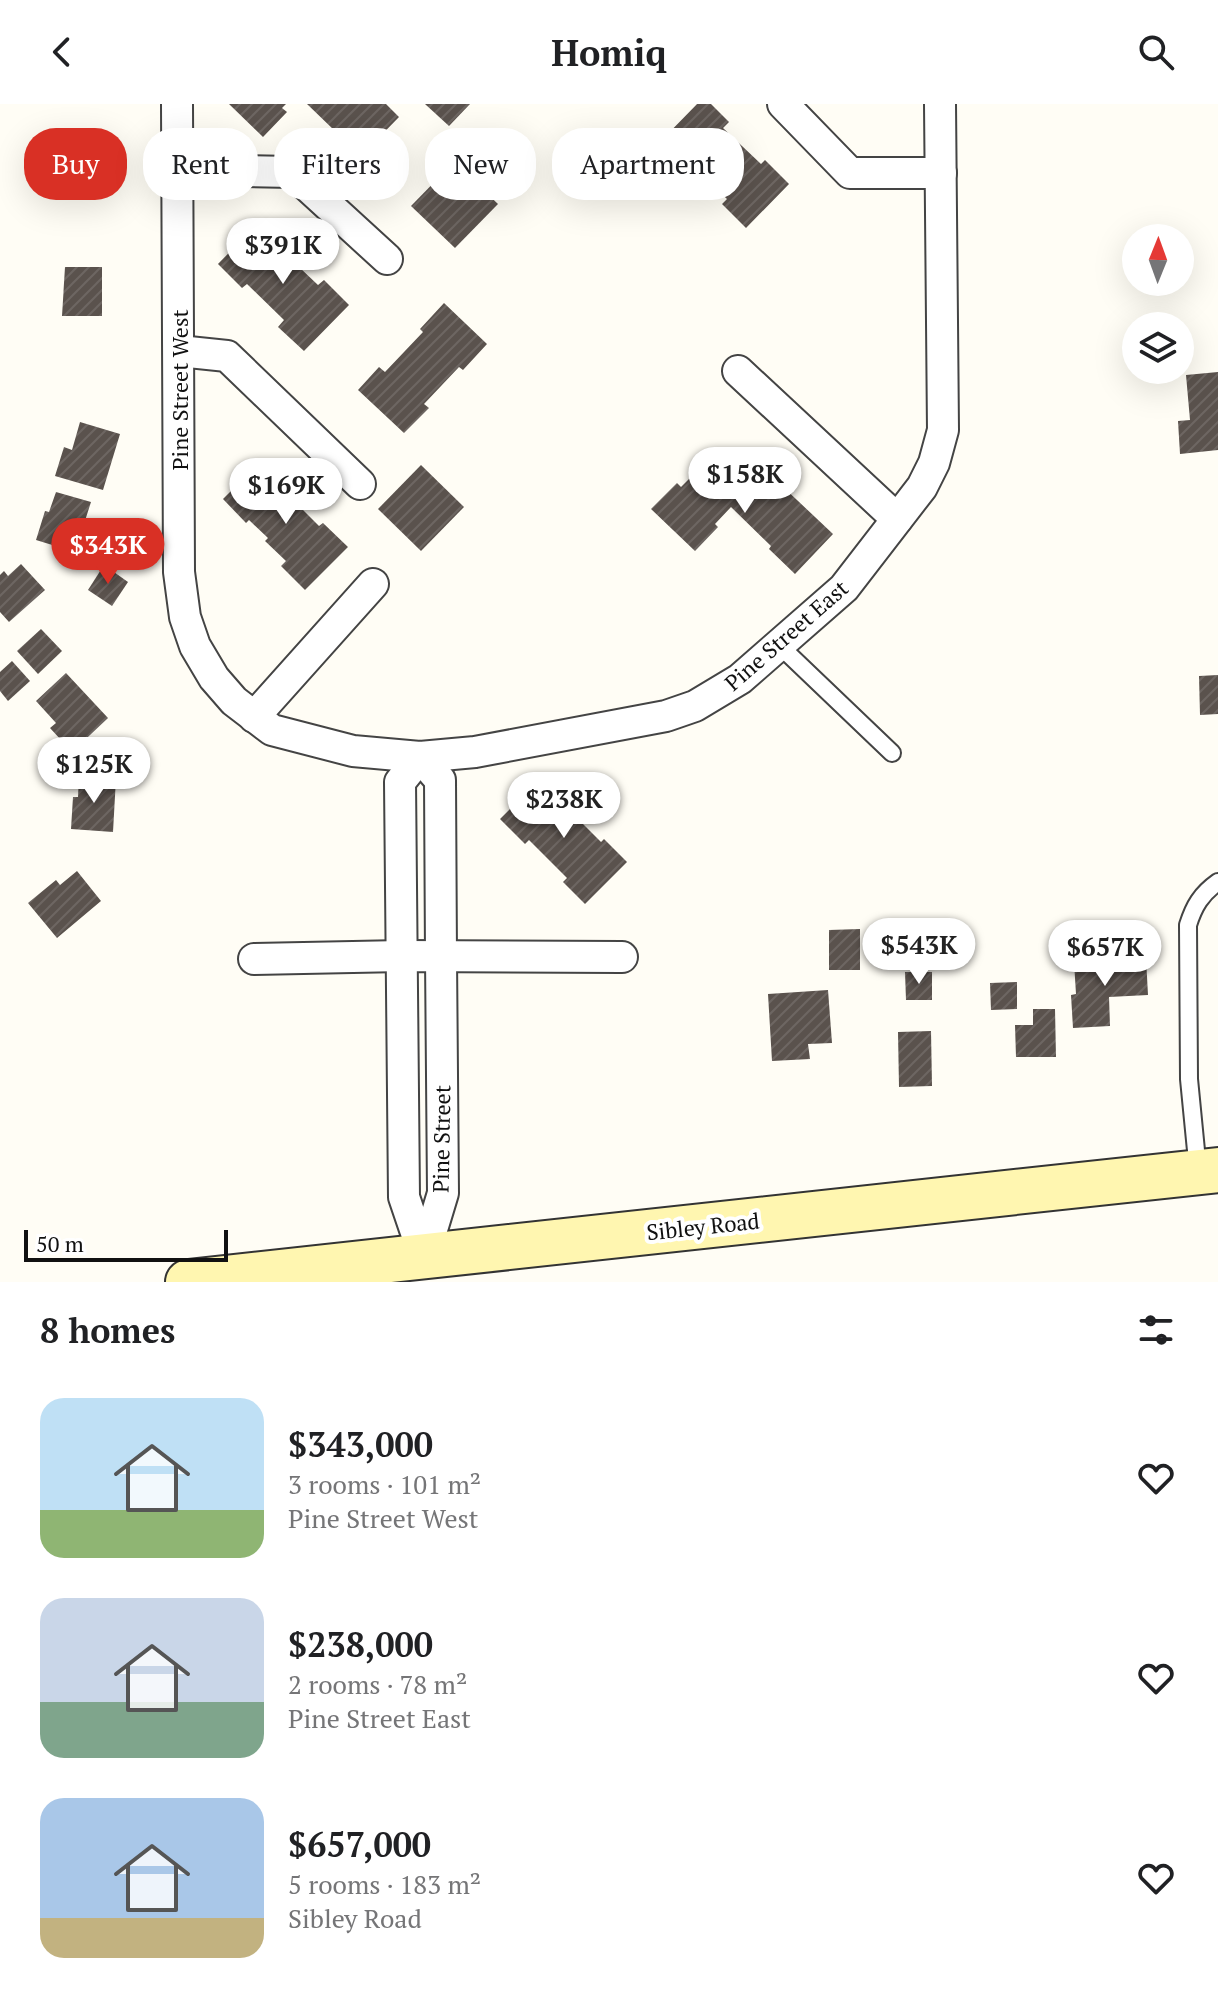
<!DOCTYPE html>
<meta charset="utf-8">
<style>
body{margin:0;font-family:"PT Serif",serif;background:#f2f2f2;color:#202124;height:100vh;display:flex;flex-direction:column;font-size:30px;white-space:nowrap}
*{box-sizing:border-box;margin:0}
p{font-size:26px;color:#757577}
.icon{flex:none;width:44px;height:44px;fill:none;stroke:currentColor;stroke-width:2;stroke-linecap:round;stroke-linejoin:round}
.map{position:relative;height:1178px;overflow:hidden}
.sheet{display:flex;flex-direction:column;background:#fff;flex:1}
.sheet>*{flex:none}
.top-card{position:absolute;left:24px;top:24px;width:800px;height:72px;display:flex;gap:16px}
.needle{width:52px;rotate:1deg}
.fabs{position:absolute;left:1122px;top:120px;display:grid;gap:16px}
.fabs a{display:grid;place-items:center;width:72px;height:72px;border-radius:50%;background:#fff;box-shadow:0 8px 32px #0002;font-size:40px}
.scale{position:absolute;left:24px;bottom:20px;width:204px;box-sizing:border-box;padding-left:8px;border:4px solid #111;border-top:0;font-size:22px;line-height:28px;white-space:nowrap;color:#111;-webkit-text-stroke:6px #fff;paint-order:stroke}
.price{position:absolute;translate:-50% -68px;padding:0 18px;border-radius:28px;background:#fff;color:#222;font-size:26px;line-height:52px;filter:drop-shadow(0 2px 4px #0008)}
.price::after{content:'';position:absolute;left:50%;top:48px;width:24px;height:18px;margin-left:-12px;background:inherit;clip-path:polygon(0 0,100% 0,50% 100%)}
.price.selected{background:#d93025;color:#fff}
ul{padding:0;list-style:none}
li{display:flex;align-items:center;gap:24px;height:200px;padding:0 40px}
li span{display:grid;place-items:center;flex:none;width:224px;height:160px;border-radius:24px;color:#555}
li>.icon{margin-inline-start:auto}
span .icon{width:96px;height:96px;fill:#fffc;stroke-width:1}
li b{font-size:34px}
h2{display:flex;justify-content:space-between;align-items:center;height:96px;padding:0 40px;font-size:34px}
.tag{padding:0 28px;border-radius:32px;background:#fff;box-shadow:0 8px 32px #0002;font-size:28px;line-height:72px}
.tag.selected{background:#d93025;color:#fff}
header{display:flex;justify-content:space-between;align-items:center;height:104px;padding:0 40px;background:#fff;font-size:36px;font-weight:600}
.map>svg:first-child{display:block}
.building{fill:url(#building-hatch)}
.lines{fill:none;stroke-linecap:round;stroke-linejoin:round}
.lane-casing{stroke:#444;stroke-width:20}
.street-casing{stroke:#444;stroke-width:34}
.secondary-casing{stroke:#333;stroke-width:48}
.lane{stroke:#fff;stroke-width:16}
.street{stroke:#fff;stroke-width:30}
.secondary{stroke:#fff6b0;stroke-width:44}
.labels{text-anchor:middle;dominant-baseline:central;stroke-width:8;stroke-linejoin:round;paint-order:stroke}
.street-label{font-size:22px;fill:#111;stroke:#fff}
</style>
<header><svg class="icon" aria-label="back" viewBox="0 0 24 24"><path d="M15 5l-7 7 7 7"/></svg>Homiq<svg class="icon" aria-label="search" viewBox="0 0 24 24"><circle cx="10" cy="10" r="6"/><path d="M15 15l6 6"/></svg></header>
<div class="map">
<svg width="1218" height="1178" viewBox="0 0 1218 1178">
<defs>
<pattern id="building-hatch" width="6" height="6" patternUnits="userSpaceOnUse" patternTransform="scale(2)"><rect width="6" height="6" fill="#5a524d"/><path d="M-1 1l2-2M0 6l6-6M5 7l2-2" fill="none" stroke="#6d6662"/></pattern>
</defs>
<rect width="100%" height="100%" fill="#fffdf5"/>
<g class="building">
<path d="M229 0H286L282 4 287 8 263 33Z"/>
<path d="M307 0H386L399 13 357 56 331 31 335 27Z"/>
<path d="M425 0H470L449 22Z"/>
<path d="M697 0H711L729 18 723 24 761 60 765 56 789 80 746 124 722 100 727 95 689 59 684 64 658 40Z"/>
<path d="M454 58 498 100 455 144 411 102Z"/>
<path d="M261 116 285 140 280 145 318 181 324 176 349 201 304 247 278 223 284 216 247 180 242 184 218 160Z"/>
<path d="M65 163H102V212H62Z"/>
<path d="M444 199 487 240 463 266 459 263 424 300 429 304 404 329 358 286 379 263 385 268 423 228 420 225Z"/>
<path d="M1218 268V346L1180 350 1178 317 1190 316 1186 271Z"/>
<path d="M80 318 120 330 103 386 55 372 64 343 72 346Z"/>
<path d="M257 361 277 380 280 377 306 403 303 406 319 422 323 419 348 443 305 486 281 462 286 457 265 437 268 434 249 416 246 419 223 395Z"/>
<path d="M421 361 464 403 421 447 378 405Z"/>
<path d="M702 362 732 391 761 362 833 430 795 470 769 445 771 442 731 403 715 420 718 423 695 447 651 405 677 379 681 383Z"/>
<path d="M56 388 91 398 75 448 36 436 45 407 49 408Z"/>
<path d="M21 460 45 486 9 518 0 508V471L4 467 8 472Z"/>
<path d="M104 461 128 478 112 502 88 486Z"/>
<path d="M41 525 62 547 38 570 17 547Z"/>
<path d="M12 557 30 577 8 597 0 587V568Z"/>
<path d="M66 569 108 614 72 648 50 624 56 619 36 597Z"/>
<path d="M1218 571V610L1200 611 1199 572Z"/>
<path d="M79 672 116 674 113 728 71 725 73 693H78Z"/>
<path d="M543 672 566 695 563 700 601 738 604 735 627 758 585 800 563 778 567 774 529 736 525 740 500 715Z"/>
<path d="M77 767 101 797 57 834 28 799 56 776 60 781Z"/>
<path d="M860 825V866H829V826Z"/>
<path d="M1146 854 1148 891 1109 893 1110 922 1073 924 1071 891 1076 890 1074 858Z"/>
<path d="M905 868H932V896H906Z"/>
<path d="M1017 878V905L991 906 990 879Z"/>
<path d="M828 886 832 939 808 940 810 955 772 957 768 890Z"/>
<path d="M1033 905H1055L1056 953H1016L1015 921H1033Z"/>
<path d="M931 927 932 982 899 983 898 928Z"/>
</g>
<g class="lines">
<g class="lane-casing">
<g id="lane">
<path d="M779 541 892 649"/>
<path d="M1198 1067 1189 975 1188 821C1194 802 1201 790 1218 778"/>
</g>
</g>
<g class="street-casing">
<g id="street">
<path d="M177 0 179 468 185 513 195 542 214 574 234 597 272 626 353 647 420 653 475 648 666 612 695 602 740 575 844 484 922 383 934 359 943 326 940 0"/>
<path d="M783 0 850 69H941"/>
<path d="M178 66 292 68 387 155"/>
<path d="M179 247 227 252 360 380"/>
<path d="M738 267 897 415"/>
<path d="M254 613 373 480"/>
<path d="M420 653 400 678 404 1093 424 1152"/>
<path d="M420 653 440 676 441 853 443 1089 424 1152"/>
<path d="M254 855 402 852 622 853"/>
</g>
</g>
<g class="secondary-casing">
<path id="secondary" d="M188 1178 1218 1066"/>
</g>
<use href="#lane" class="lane"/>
<use href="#street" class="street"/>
<use href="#secondary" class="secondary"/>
</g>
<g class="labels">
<g class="street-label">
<text transform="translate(179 286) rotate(-90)">Pine Street West</text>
<text transform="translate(786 531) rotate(-41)">Pine Street East</text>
<text transform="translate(441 1035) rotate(-89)">Pine Street</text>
<text transform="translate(703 1122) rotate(-6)">Sibley Road</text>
</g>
</g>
</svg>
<div class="fabs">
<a><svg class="needle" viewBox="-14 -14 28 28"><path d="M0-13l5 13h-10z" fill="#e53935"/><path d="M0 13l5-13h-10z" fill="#757577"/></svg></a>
<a><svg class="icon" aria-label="layers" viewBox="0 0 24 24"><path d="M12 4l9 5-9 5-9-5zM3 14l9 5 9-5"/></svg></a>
</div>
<div class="scale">50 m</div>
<b class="price" style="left:283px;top:182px">$391K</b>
<b class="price" style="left:745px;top:411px">$158K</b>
<b class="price" style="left:286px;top:422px">$169K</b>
<b class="price selected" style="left:108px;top:482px">$343K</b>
<b class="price" style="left:94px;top:701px">$125K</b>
<b class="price" style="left:564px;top:736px">$238K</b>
<b class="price" style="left:919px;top:882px">$543K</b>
<b class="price" style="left:1105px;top:884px">$657K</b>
<div class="top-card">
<a class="tag selected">Buy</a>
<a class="tag">Rent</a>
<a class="tag">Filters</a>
<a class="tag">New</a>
<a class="tag">Apartment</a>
</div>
</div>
<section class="sheet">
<h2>8 homes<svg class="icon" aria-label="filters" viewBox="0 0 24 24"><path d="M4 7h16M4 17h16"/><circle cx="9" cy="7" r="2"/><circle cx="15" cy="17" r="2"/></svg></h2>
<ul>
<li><span style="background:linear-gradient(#bfe0f5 70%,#8fb573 0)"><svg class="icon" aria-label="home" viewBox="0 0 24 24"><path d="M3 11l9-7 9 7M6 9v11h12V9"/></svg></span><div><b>$343,000</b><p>3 rooms · 101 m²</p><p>Pine Street West</p></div><svg class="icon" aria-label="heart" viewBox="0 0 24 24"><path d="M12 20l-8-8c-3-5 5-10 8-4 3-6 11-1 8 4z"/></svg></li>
<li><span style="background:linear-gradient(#c9d6e8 65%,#7fa58c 0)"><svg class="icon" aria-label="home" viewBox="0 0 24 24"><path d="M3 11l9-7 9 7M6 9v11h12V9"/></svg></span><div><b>$238,000</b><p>2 rooms · 78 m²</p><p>Pine Street East</p></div><svg class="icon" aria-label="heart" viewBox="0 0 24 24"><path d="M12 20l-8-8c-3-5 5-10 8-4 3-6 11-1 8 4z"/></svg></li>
<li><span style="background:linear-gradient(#a9c7e8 75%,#c2b280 0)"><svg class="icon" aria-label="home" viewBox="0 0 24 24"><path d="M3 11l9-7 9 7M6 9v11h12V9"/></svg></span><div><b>$657,000</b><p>5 rooms · 183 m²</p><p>Sibley Road</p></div><svg class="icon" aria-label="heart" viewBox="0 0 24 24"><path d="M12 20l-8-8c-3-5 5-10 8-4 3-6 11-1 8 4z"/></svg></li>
</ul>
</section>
